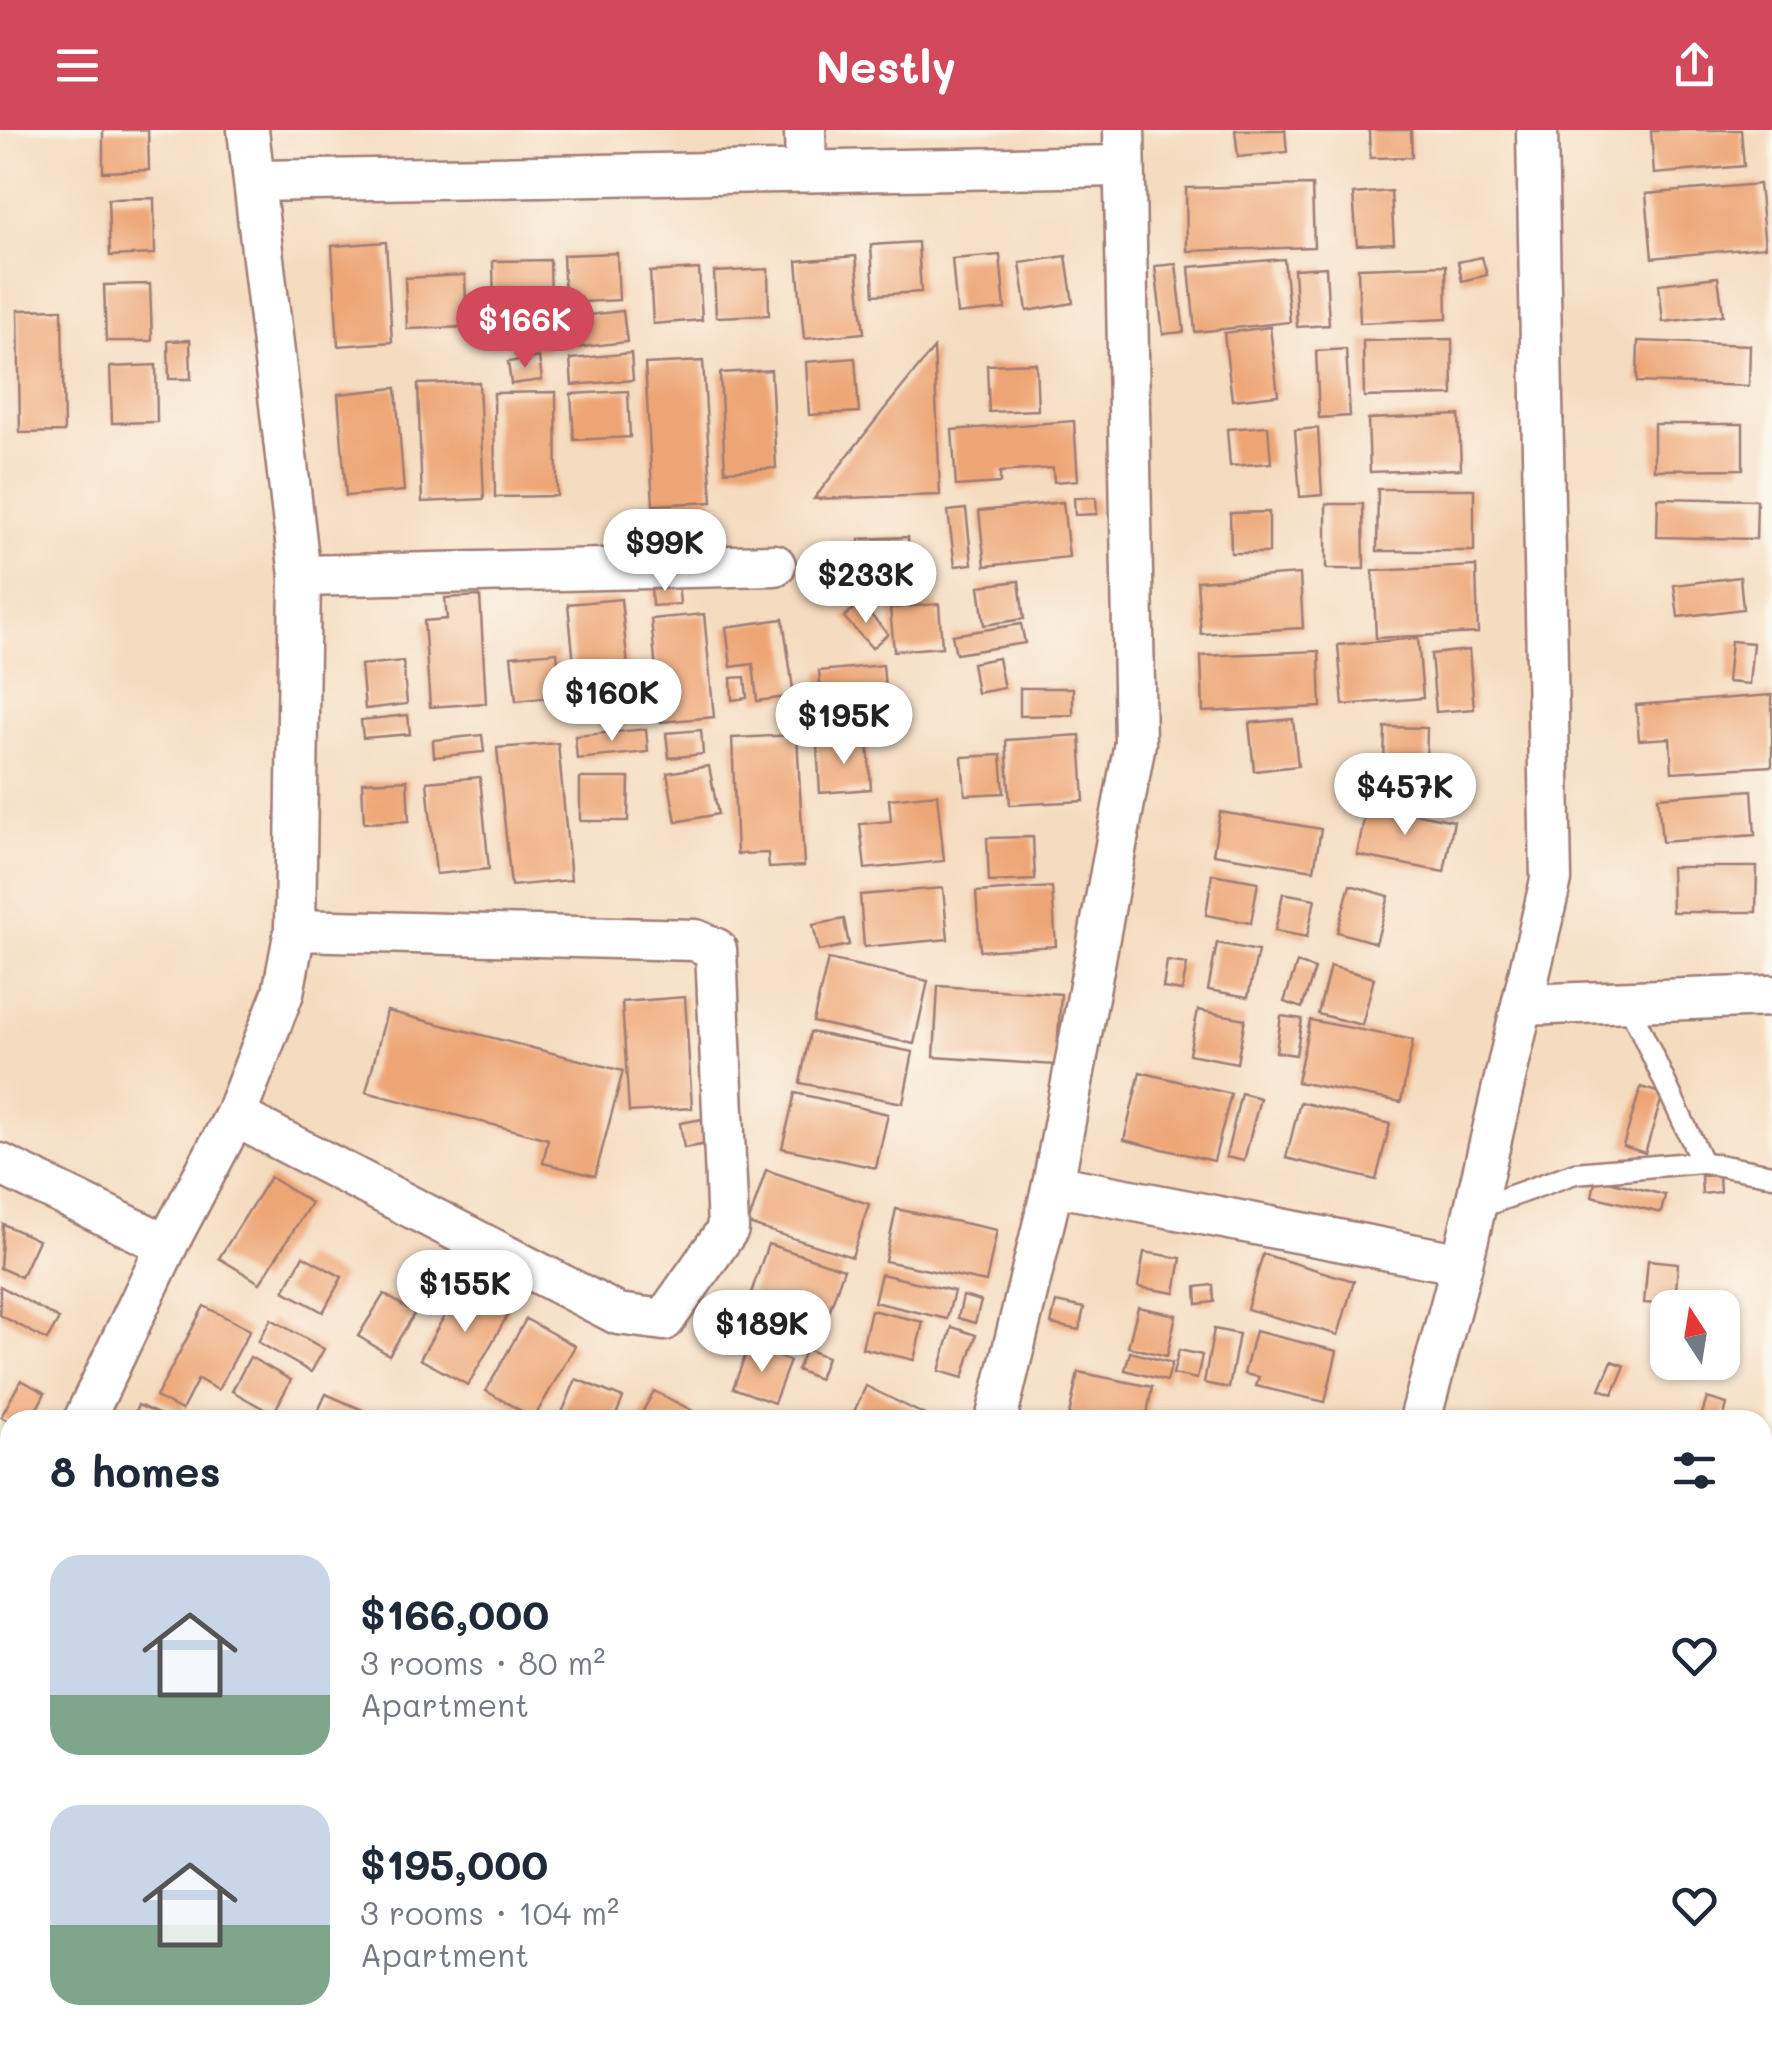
<!DOCTYPE html>
<meta charset="utf-8">
<style>
body{margin:0;font-family:Mali,sans-serif;background:#f6f6f7;color:#1f2937;height:100vh;display:flex;flex-direction:column;font-size:38px;white-space:nowrap}
*{box-sizing:border-box;margin:0}
p{font-size:32px;color:#747a83}
.icon{flex:none;width:55px;height:55px;fill:none;stroke:currentColor;stroke-width:2;stroke-linecap:round;stroke-linejoin:round}
.map{position:relative;flex:1;overflow:hidden}
.side{position:absolute;left:0px;top:1280px;width:1772px;height:642px;display:flex;flex-direction:column;background:#fff;border-radius:30px 30px 0 0;box-shadow:0 2px 8px #0004}
.side>*{flex:none}
.needle{width:65px;rotate:348deg}
.buttons{position:absolute;left:1650px;top:1160px;display:grid;gap:20px}
.buttons a{display:grid;place-items:center;width:90px;height:90px;border-radius:20px;background:#fff;box-shadow:0 2px 8px #0004;font-size:50px}
.price{position:absolute;translate:-50% -85px;padding:0 22px;border-radius:35px;background:#fff;color:#222;font-size:32px;line-height:65px;filter:drop-shadow(0 2px 5px #0008)}
.price::after{content:'';position:absolute;left:50%;top:60px;width:30px;height:22px;margin-left:-15px;background:inherit;clip-path:polygon(0 0,100% 0,50% 100%)}
.price.current{background:#d1495b;color:#fff}
ul{padding:0;list-style:none}
li{display:flex;align-items:center;gap:30px;height:250px;padding:0 50px}
li span{display:grid;place-items:center;flex:none;width:280px;height:200px;border-radius:30px;color:#555}
li>.icon{margin-inline-start:auto}
span .icon{width:120px;height:120px;fill:#fffc;stroke-width:1}
li b{font-size:42px}
h2{display:flex;justify-content:space-between;align-items:center;height:120px;padding:0 50px;font-size:42px}
header{display:flex;justify-content:space-between;align-items:center;height:130px;padding:0 50px;background:#d1495b;color:#fff;font-size:45px;font-weight:700}
.map>svg:first-child{display:block}
.building{fill:#eea574}
.lines{fill:none;stroke-linecap:round;stroke-linejoin:round}
.lane-casing{stroke:#a07d75;stroke-width:25}
.street-casing{stroke:#a07d75;stroke-width:45}
.lane{stroke:#fff;stroke-width:20}
.street{stroke:#fff;stroke-width:40}
</style>
<header><svg class="icon" aria-label="menu" viewBox="0 0 24 24"><path d="M4 6h16M4 12h16M4 18h16"/></svg>Nestly<svg class="icon" aria-label="share" viewBox="0 0 24 24"><path d="M12 15V3M7 8l5-5 5 5M5 13v7h14v-7"/></svg></header>
<div class="map">
<svg width="1772" height="1922" viewBox="0 0 1772 1922">
<rect width="100%" height="100%" fill="#fbf7ec"/>
<filter id="ink" filterUnits="userSpaceOnUse"><feTurbulence type="fractalNoise" baseFrequency=".01" numOctaves="2"/><feDisplacementMap in="SourceGraphic" scale="20" xChannelSelector="R" yChannelSelector="G"/><feConvolveMatrix kernelMatrix="1 2 1 2 8 2 1 2 1" color-interpolation-filters="sRGB"/></filter>
<filter id="wash" filterUnits="userSpaceOnUse"><feTurbulence type="fractalNoise" baseFrequency=".0048" numOctaves="4" result="noise"/><feDisplacementMap in="SourceGraphic" scale="40" xChannelSelector="R" yChannelSelector="G"/><feGaussianBlur stdDeviation="2.25" result="paint"/><feColorMatrix in="noise" values="0 0 0 0 0 0 0 0 0 0 0 0 0 0 0 0 0 1.4 0 .05"/><feComposite in="paint" operator="in"/></filter>
<g filter="url(#wash)">
<rect width="100%" height="100%" fill="#f5dbbf"/>
<g id="blocks">
<g class="building">
<path d="M103 0H148L149 40 103 42Z"/>
<path d="M1235 0H1285L1287 22 1238 27Z"/>
<path d="M1369 0H1411L1412 27 1370 28Z"/>
<path d="M1651 0H1741L1744 36 1654 44Z"/>
<path d="M1759 54 1765 117 1652 128 1646 64Z"/>
<path d="M1312 55 1314 117 1187 121 1186 58Z"/>
<path d="M1391 61 1394 113 1357 115 1353 64Z"/>
<path d="M154 68 155 124 110 126 108 69Z"/>
<path d="M386 112 392 212 338 216 332 116Z"/>
<path d="M918 112 921 162 874 165 871 115Z"/>
<path d="M617 123 619 170 565 173 563 125Z"/>
<path d="M1000 125 1005 179 957 184 952 129Z"/>
<path d="M856 126 864 203 804 209 797 131Z"/>
<path d="M1066 126 1073 173 1027 181 1020 133Z"/>
<path d="M1482 127 1487 145 1462 151 1458 132Z"/>
<path d="M1284 129 1290 192 1195 202 1189 137Z"/>
<path d="M550 130 551 178 494 179 493 131Z"/>
<path d="M1176 134 1184 202 1163 204 1155 136Z"/>
<path d="M1446 135 1447 189 1360 193 1358 138Z"/>
<path d="M1326 137 1329 195 1297 197 1294 139Z"/>
<path d="M699 139 702 190 653 194 650 142Z"/>
<path d="M768 139 769 185 716 187 714 142Z"/>
<path d="M465 145 467 197 407 199 405 148Z"/>
<path d="M1718 147 1723 185 1663 192 1659 154Z"/>
<path d="M150 154 152 211H106L104 155Z"/>
<path d="M62 179 64 302 20 303 18 180Z"/>
<path d="M623 181 627 212 565 219 562 188Z"/>
<path d="M545 193 549 221 515 225 512 198Z"/>
<path d="M1270 197 1278 265 1232 270 1224 203Z"/>
<path d="M1452 209 1453 265 1364 267 1363 211Z"/>
<path d="M190 210 191 249H169L168 211Z"/>
<path d="M1638 211 1750 215 1749 256 1637 252Z"/>
<path d="M934 218 940 365 814 369 882 282Z"/>
<path d="M1346 219 1350 286 1319 288 1316 221Z"/>
<path d="M631 223 633 250 572 255 570 229Z"/>
<path d="M539 227 542 250 511 254 508 232Z"/>
<path d="M855 228 859 282 809 285 806 232Z"/>
<path d="M703 231 712 372 653 375 645 234Z"/>
<path d="M1036 233 1038 280 989 282 987 235Z"/>
<path d="M156 235 157 292 112 293 110 237Z"/>
<path d="M771 240 776 338 725 341 720 243Z"/>
<path d="M479 252 484 369 422 372 418 254Z"/>
<path d="M396 258 404 361 346 366 338 264Z"/>
<path d="M628 261 630 307 574 310 571 264Z"/>
<path d="M556 262 557 366 495 367 494 263Z"/>
<path d="M1459 285 1461 339 1370 342 1368 289Z"/>
<path d="M1074 291 1078 350 1054 352 1053 338 1000 342V353L956 356 952 300Z"/>
<path d="M1654 294H1743V339L1654 340Z"/>
<path d="M1268 296 1271 333 1230 336 1227 299Z"/>
<path d="M1318 298 1322 365 1300 367 1295 300Z"/>
<path d="M1378 359H1474V421H1377Z"/>
<path d="M1096 367 1097 384 1075 385 1074 368Z"/>
<path d="M1658 368 1757 370 1756 409 1657 407Z"/>
<path d="M1063 372 1069 427 985 436 979 381Z"/>
<path d="M1326 374H1363L1364 439H1326Z"/>
<path d="M966 379 972 434 955 436 948 381Z"/>
<path d="M1269 382V423H1231L1230 383Z"/>
<path d="M908 407 910 447 862 449 859 409Z"/>
<path d="M1476 436 1478 503 1376 508 1373 441Z"/>
<path d="M1300 444 1303 498 1201 504 1197 451Z"/>
<path d="M1740 447 1743 479 1678 487 1674 455Z"/>
<path d="M1019 451 1024 489 984 495 979 456Z"/>
<path d="M678 452 680 474 652 476 651 455Z"/>
<path d="M480 466 486 573 430 577 424 491 447 489 445 468Z"/>
<path d="M621 469 631 567 578 573 568 474Z"/>
<path d="M860 473 888 504 872 518 844 487Z"/>
<path d="M939 474 942 517 894 521 890 478Z"/>
<path d="M704 484 714 587 661 592 651 489Z"/>
<path d="M783 489 794 566 757 571 753 534 731 537 726 497Z"/>
<path d="M1021 494 1025 513 956 524 952 505Z"/>
<path d="M1418 508 1423 568 1343 575 1338 515Z"/>
<path d="M1731 511 1753 513 1749 554 1727 552Z"/>
<path d="M1469 520 1474 579 1436 582 1431 524Z"/>
<path d="M1319 521 1321 577 1203 582 1201 526Z"/>
<path d="M557 522 561 566 516 571 511 526Z"/>
<path d="M998 528 1004 558 977 563 972 533Z"/>
<path d="M403 531 407 574 365 579 361 535Z"/>
<path d="M883 535 887 583 823 589 819 541Z"/>
<path d="M745 547 747 568 732 570 731 548Z"/>
<path d="M647 548 649 568 636 569 634 549Z"/>
<path d="M1020 558H1073V585L1020 586Z"/>
<path d="M1772 565V636L1672 642 1670 608 1639 610 1636 575Z"/>
<path d="M408 585 410 604 363 608 361 590Z"/>
<path d="M1293 589 1298 636 1254 641 1249 593Z"/>
<path d="M1385 597 1427 598 1426 638 1384 637Z"/>
<path d="M646 599 648 622 577 629 575 606Z"/>
<path d="M701 600 703 624 669 628 666 603Z"/>
<path d="M482 605 484 622 434 627 433 610Z"/>
<path d="M797 605 804 736 769 738 768 723 737 724 732 608Z"/>
<path d="M1080 605 1084 671 1010 675 1006 610Z"/>
<path d="M868 611 871 659 820 663 817 614Z"/>
<path d="M558 613 571 750 511 756 497 618Z"/>
<path d="M1001 625 1004 663 965 665 962 627Z"/>
<path d="M709 636 718 684 676 692 667 643Z"/>
<path d="M480 647 489 739 436 744 427 652Z"/>
<path d="M580 648H629L628 691H580Z"/>
<path d="M407 650 409 691 364 693 362 652Z"/>
<path d="M1752 660 1755 705 1662 712 1658 667Z"/>
<path d="M937 664 944 731 865 739 860 694 891 691 889 669Z"/>
<path d="M1367 674 1454 691 1444 742 1357 725Z"/>
<path d="M1220 682 1321 699 1314 740 1213 724Z"/>
<path d="M1033 707 1035 750 989 752 987 708Z"/>
<path d="M1671 737H1757L1756 782H1672Z"/>
<path d="M1212 744 1258 752 1251 793 1206 785Z"/>
<path d="M1350 755 1389 766 1376 813 1337 802Z"/>
<path d="M1052 757 1056 816 980 821 976 762Z"/>
<path d="M943 758 948 809 864 817 860 765Z"/>
<path d="M1283 763 1315 769 1307 807 1275 801Z"/>
<path d="M844 789 849 815 819 821 813 795Z"/>
<path d="M1217 813 1258 821 1248 867 1208 860Z"/>
<path d="M828 829 928 851 914 914 813 892Z"/>
<path d="M1167 831 1187 834 1182 861 1163 858Z"/>
<path d="M1297 833 1315 839 1302 878 1284 872Z"/>
<path d="M1330 836 1374 848 1362 895 1318 884Z"/>
<path d="M938 856 1061 864 1056 935 934 927Z"/>
<path d="M685 867 692 978 629 982 622 872Z"/>
<path d="M1198 880 1245 889 1237 933 1189 924Z"/>
<path d="M387 881 623 941 595 1046 543 1033 548 1009 366 962Z"/>
<path d="M1281 886 1302 889 1296 925 1276 922Z"/>
<path d="M1310 890 1413 910 1401 972 1297 952Z"/>
<path d="M810 902 913 922 903 973 800 953Z"/>
<path d="M1140 942 1231 964 1214 1031 1124 1010Z"/>
<path d="M1641 957 1663 964 1645 1023 1623 1016Z"/>
<path d="M795 963 888 984 876 1038 782 1018Z"/>
<path d="M1241 963 1260 968 1244 1031 1226 1027Z"/>
<path d="M1300 972 1390 994 1376 1050 1286 1028Z"/>
<path d="M703 989 707 1014 684 1018 680 993Z"/>
<path d="M766 1040 869 1074 852 1127 748 1094Z"/>
<path d="M1719 1045 1720 1062 1702 1064 1701 1046Z"/>
<path d="M270 1047 311 1073 260 1153 219 1128Z"/>
<path d="M1596 1048 1665 1065 1661 1083 1592 1066Z"/>
<path d="M896 1079 997 1100 986 1152 885 1131Z"/>
<path d="M3 1094 38 1110 21 1147 0 1138Z"/>
<path d="M768 1114 844 1139 827 1188 751 1163Z"/>
<path d="M1144 1122 1181 1128 1175 1163 1138 1157Z"/>
<path d="M1263 1124 1354 1151 1338 1205 1247 1179Z"/>
<path d="M303 1126 342 1147 323 1182 284 1161Z"/>
<path d="M1648 1130 1678 1133 1675 1175 1644 1173Z"/>
<path d="M881 1144 954 1161 947 1189 874 1172Z"/>
<path d="M462 1155 510 1181 468 1255 420 1229Z"/>
<path d="M1213 1155 1214 1172 1197 1174 1196 1157Z"/>
<path d="M0 1156 59 1189 47 1210 0 1185Z"/>
<path d="M384 1164 415 1183 389 1225 358 1206Z"/>
<path d="M963 1166 981 1171 975 1193 958 1188Z"/>
<path d="M1056 1172 1084 1178 1079 1200 1051 1194Z"/>
<path d="M204 1176 250 1200 218 1260 198 1249 182 1280 156 1267Z"/>
<path d="M1138 1177 1176 1185 1167 1226 1128 1217Z"/>
<path d="M871 1180 923 1192 914 1230 862 1218Z"/>
<path d="M271 1189 324 1219 311 1242 258 1212Z"/>
<path d="M526 1189 575 1216 534 1288 486 1261Z"/>
<path d="M952 1197 976 1205 963 1248 939 1241Z"/>
<path d="M1214 1199 1239 1204 1229 1258 1204 1253Z"/>
<path d="M1255 1201 1337 1221 1325 1272 1256 1256 1259 1247 1244 1244Z"/>
<path d="M749 1216 790 1231 774 1273 733 1258Z"/>
<path d="M806 1219 827 1227 819 1249 797 1240Z"/>
<path d="M1179 1220 1202 1225 1197 1249 1173 1244Z"/>
<path d="M1130 1222 1172 1233 1167 1251 1125 1240Z"/>
<path d="M250 1227 291 1250 273 1284 232 1261Z"/>
<path d="M1612 1231 1625 1236 1613 1264 1600 1259Z"/>
<path d="M1078 1242 1152 1257 1146 1290H1068Z"/>
<path d="M576 1249 623 1268 614 1290H559Z"/>
<path d="M21 1250 45 1263 31 1290 10 1292 1 1287Z"/>
<path d="M866 1256 925 1285 923 1290H850Z"/>
<path d="M654 1261 693 1281 688 1290H638Z"/>
<path d="M326 1264 367 1282 364 1290H314Z"/>
<path d="M1707 1268 1727 1274 1723 1290H1700Z"/>
<path d="M138 1275 171 1290H132Z"/>
<path d="M1772 1342V1380L1762 1373V1351Z"/>
<path d="M1762 1582 1772 1587V1618L1762 1612Z"/>
<path d="M1762 1826 1772 1830V1877L1762 1898Z"/>
<path d="M81 1912H147L142 1922H89L79 1917Z"/>
<path d="M252 1912H295L316 1922H248Z"/>
<path d="M396 1912H435L429 1922H411Z"/>
<path d="M453 1912H480L484 1914 479 1922H448Z"/>
<path d="M529 1912H629L627 1916 637 1922H535L527 1918Z"/>
<path d="M1489 1912H1516L1535 1922H1484Z"/>
<path d="M1714 1912H1755L1751 1922H1734Z"/>
</g>
</g>
</g>
<g filter="url(#ink)">
<use href="#blocks" fill-opacity="0" stroke="#a07d75" stroke-width="2.5"/>
<g class="lines">
<g class="lane-casing">
<g id="lane">
<path d="M1627 871 1702 1032"/>
<path d="M1475 1079 1575 1043 1702 1032 1772 1045"/>
<path d="M1762 1500 1772 1493"/>
</g>
</g>
<g class="street-casing">
<g id="street">
<path d="M805 0 806 41"/>
<path d="M255 51 1124 36"/>
<path d="M300 446 775 435"/>
<path d="M1523 875 1772 866"/>
<path d="M235 986 618 1184 664 1190 728 1099 716 819 695 810 295 800"/>
<path d="M0 1034 167 1115"/>
<path d="M1053 1055 1462 1134"/>
<path d="M84 1290 167 1115 235 986 283 863 295 800 300 446 248 0"/>
<path d="M996 1290 1053 1055 1135 613 1124 0"/>
<path d="M1420 1290 1462 1134 1551 750 1537 0"/>
<path d="M0 1454 10 1435"/>
<path d="M0 1702 10 1708"/>
<path d="M1762 1740 1772 1742"/>
<path d="M899 1912 919 1922"/>
<path d="M694 1922 699 1912"/>
<path d="M1165 1922 1169 1912"/>
<path d="M1637 1922 1642 1912"/>
</g>
</g>
<use href="#lane" class="lane"/>
<use href="#street" class="street"/>
</g>
</g>
</svg>
<div class="buttons">
<a><svg class="needle" viewBox="-14 -14 28 28"><path d="M0-13l5 13h-10z" fill="#e53935"/><path d="M0 13l5-13h-10z" fill="#747a83"/></svg></a>
</div>
<b class="price current" style="left:525px;top:241px">$166K</b>
<b class="price" style="left:665px;top:464px">$99K</b>
<b class="price" style="left:866px;top:496px">$233K</b>
<b class="price" style="left:612px;top:614px">$160K</b>
<b class="price" style="left:844px;top:637px">$195K</b>
<b class="price" style="left:1405px;top:708px">$457K</b>
<b class="price" style="left:465px;top:1205px">$155K</b>
<b class="price" style="left:762px;top:1245px">$189K</b>
<section class="side">
<h2>8 homes<svg class="icon" aria-label="filters" viewBox="0 0 24 24"><path d="M4 7h16M4 17h16"/><circle cx="9" cy="7" r="2"/><circle cx="15" cy="17" r="2"/></svg></h2>
<ul>
<li><span style="background:linear-gradient(#c9d6e8 70%,#7fa58c 0)"><svg class="icon" aria-label="home" viewBox="0 0 24 24"><path d="M3 11l9-7 9 7M6 9v11h12V9"/></svg></span><div><b>$166,000</b><p>3 rooms · 80 m²</p><p>Apartment</p></div><svg class="icon" aria-label="heart" viewBox="0 0 24 24"><path d="M12 20l-8-8c-3-5 5-10 8-4 3-6 11-1 8 4z"/></svg></li>
<li><span style="background:linear-gradient(#c9d6e8 60%,#7fa58c 0)"><svg class="icon" aria-label="home" viewBox="0 0 24 24"><path d="M3 11l9-7 9 7M6 9v11h12V9"/></svg></span><div><b>$195,000</b><p>3 rooms · 104 m²</p><p>Apartment</p></div><svg class="icon" aria-label="heart" viewBox="0 0 24 24"><path d="M12 20l-8-8c-3-5 5-10 8-4 3-6 11-1 8 4z"/></svg></li>
</ul>
</section>
</div>
